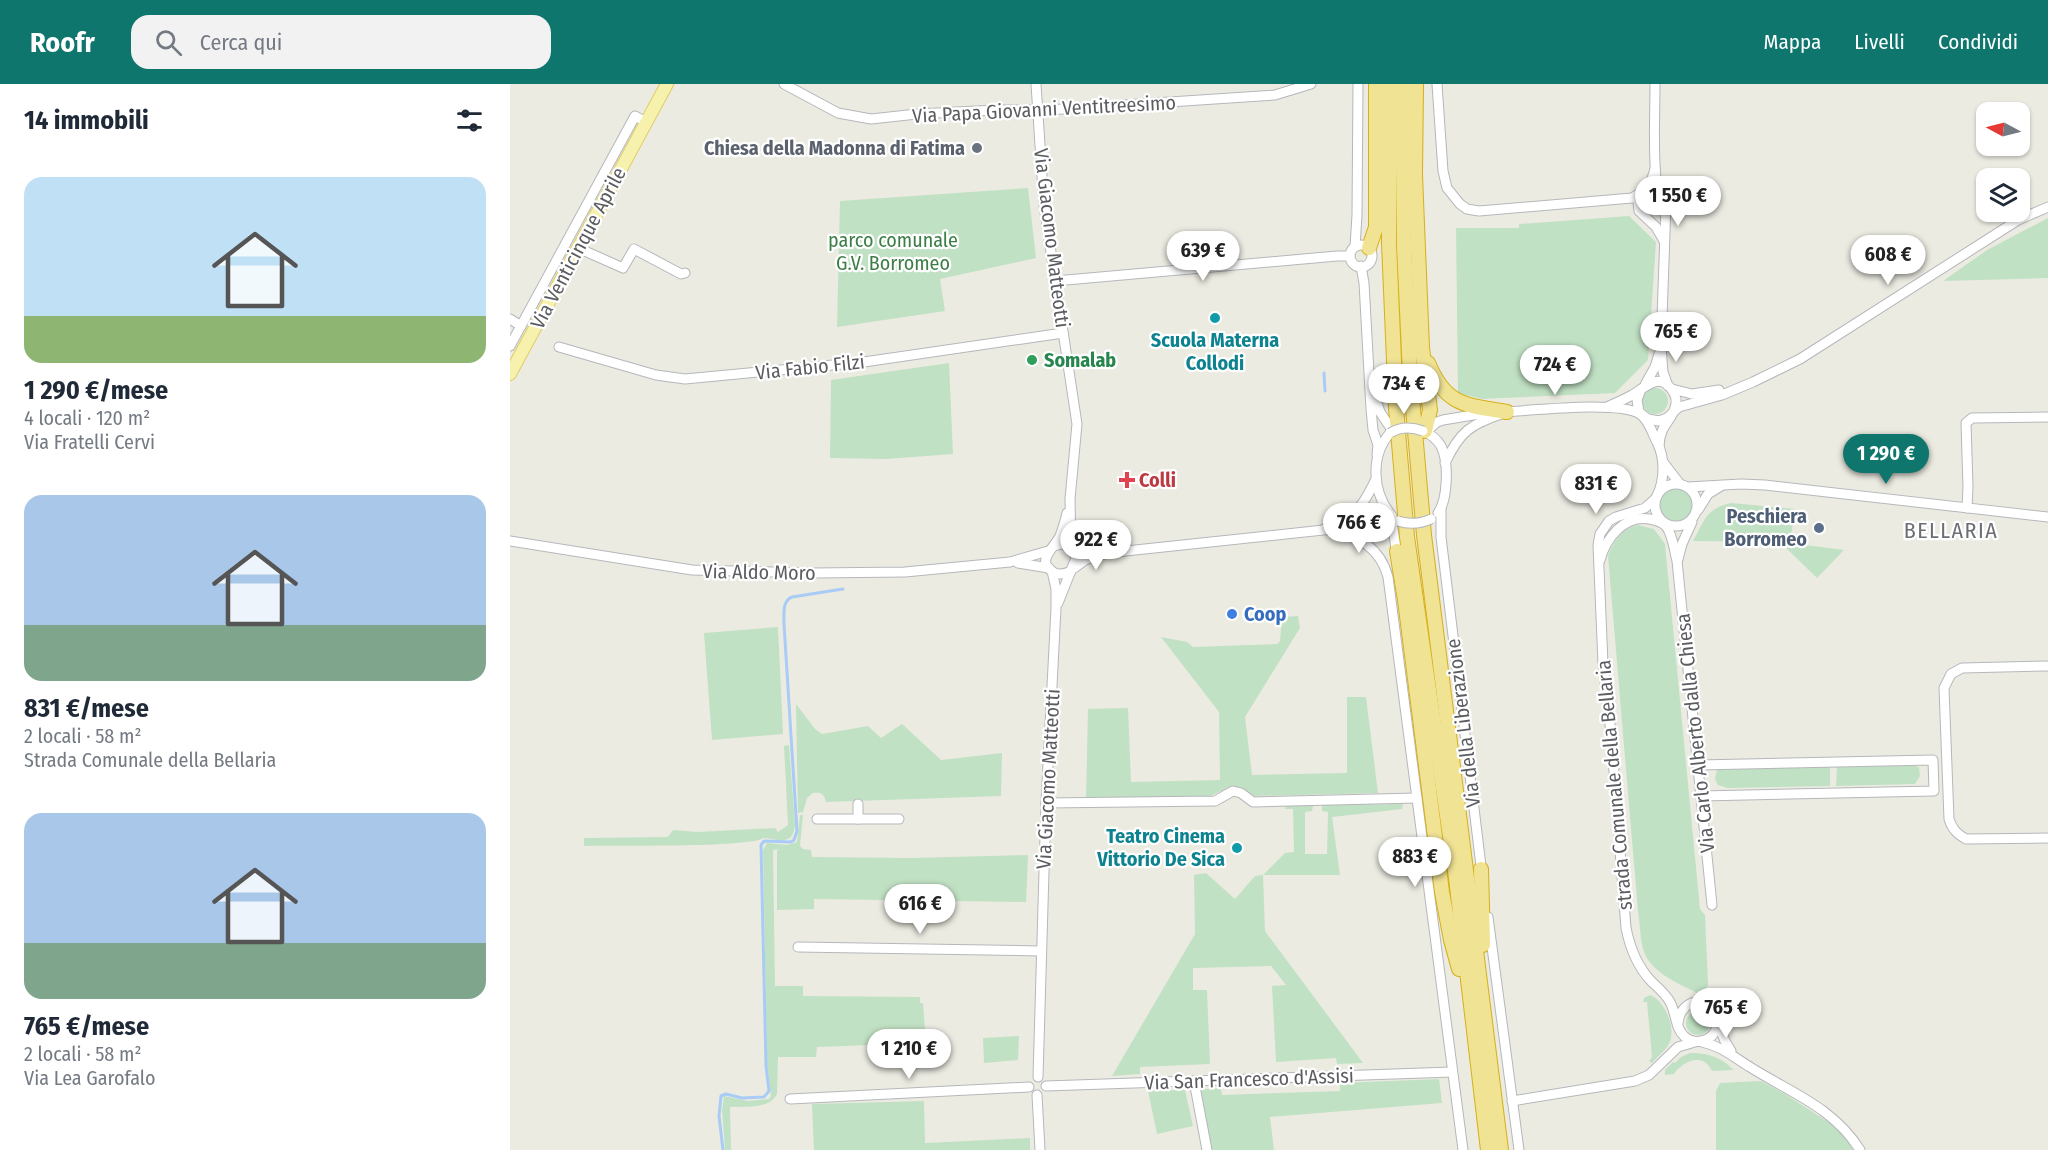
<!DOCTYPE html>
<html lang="it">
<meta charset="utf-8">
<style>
body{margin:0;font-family:"Fira Sans Condensed",sans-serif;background:#f2f2f3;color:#1f2937;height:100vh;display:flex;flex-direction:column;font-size:22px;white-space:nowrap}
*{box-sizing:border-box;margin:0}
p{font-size:20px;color:#747a83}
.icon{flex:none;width:33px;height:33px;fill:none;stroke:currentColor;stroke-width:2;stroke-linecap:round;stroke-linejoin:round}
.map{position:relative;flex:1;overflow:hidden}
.details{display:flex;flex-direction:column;background:#fff;width:510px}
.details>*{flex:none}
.needle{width:39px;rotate:277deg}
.tools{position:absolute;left:1466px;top:18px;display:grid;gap:12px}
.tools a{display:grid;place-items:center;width:54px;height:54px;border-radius:12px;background:#fff;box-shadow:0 2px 4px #0004;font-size:30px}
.price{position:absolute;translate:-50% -51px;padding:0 14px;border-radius:21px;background:#fff;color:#222;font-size:20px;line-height:39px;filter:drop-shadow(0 2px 3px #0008)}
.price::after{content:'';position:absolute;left:50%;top:36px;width:18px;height:14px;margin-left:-9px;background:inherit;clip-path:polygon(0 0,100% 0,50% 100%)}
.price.active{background:#0f766e;color:#fff}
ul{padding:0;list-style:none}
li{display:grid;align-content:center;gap:12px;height:318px;padding:0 24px}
li span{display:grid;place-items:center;height:186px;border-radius:18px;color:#555}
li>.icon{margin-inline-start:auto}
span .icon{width:108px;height:108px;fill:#fffc;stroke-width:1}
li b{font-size:26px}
h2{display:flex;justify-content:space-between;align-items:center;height:72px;padding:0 24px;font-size:26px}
header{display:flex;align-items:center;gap:36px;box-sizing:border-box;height:84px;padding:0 30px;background:#0f766e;color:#fff}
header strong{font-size:28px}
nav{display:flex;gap:33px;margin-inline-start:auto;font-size:21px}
.search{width:420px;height:54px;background:#f2f2f3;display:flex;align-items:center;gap:15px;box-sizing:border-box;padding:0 21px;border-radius:18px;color:#747a83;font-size:22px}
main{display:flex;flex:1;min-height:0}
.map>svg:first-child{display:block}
.green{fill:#c1e1c4}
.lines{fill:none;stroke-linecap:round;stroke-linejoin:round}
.stream{stroke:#a8ccf6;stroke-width:3}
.minor-casing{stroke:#b5b7bb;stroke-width:11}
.major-casing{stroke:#e2cc65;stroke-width:14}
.highway-casing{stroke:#d7af17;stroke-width:16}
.minor{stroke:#fff;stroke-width:9}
.major{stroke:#f6f2ad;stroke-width:12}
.highway{stroke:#f1e394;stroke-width:14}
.minor-bridge-casing{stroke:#b5b7bb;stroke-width:11;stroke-linecap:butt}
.minor-bridge{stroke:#fff;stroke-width:9}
.worship-dot{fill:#6b7280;stroke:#fff;stroke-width:2}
.culture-dot{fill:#0f9aa8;stroke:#fff;stroke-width:2}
.leisure-dot{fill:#2e9e5b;stroke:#fff;stroke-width:2}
.health-dot{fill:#e0444e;stroke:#fff;stroke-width:2}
.service-dot{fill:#5c6f8a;stroke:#fff;stroke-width:2}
.shop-dot{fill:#3f7fe0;stroke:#fff;stroke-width:2}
.labels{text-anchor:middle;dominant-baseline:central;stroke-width:4.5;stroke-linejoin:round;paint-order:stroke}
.street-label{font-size:20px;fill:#5b5d61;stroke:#fff}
.worship-label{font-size:20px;font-weight:bold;fill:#5b616d;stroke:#fff;text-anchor:end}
.park-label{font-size:20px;fill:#3d7e47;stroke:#fff}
.culture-label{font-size:20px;font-weight:bold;fill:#0d838f;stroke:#fff}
.leisure-label{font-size:20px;font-weight:bold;fill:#27864d;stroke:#fff;text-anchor:start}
.health-label{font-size:20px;font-weight:bold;fill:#be3a42;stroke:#fff;text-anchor:start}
.service-label{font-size:20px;font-weight:bold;fill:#4e5e75;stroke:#fff;text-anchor:end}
.shop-label{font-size:20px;font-weight:bold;fill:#366cbe;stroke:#fff;text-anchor:start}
.quarter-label{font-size:22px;letter-spacing:1.5px;fill:#6c6f73;stroke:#fff}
</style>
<header>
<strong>Roofr</strong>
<div class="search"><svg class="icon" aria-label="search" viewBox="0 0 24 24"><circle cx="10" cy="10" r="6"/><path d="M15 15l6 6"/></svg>Cerca qui</div>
<nav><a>Mappa</a><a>Livelli</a><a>Condividi</a></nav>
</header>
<main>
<section class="details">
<h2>14 immobili<svg class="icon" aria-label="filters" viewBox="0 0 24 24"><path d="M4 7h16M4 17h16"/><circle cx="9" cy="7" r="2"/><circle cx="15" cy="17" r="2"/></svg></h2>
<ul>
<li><span style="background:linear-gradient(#bfe0f5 75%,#8fb573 0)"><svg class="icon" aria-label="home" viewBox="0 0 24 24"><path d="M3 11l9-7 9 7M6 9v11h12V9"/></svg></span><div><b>1 290 €/mese</b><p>4 locali · 120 m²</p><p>Via Fratelli Cervi</p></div></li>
<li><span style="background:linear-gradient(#a9c7e8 70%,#7fa58c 0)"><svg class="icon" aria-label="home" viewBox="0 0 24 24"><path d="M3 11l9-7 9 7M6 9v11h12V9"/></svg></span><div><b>831 €/mese</b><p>2 locali · 58 m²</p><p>Strada Comunale della Bellaria</p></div></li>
<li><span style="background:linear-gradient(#a9c7e8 70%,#7fa58c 0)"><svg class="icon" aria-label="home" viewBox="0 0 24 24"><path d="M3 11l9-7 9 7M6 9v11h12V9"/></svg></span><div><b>765 €/mese</b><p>2 locali · 58 m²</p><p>Via Lea Garofalo</p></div></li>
</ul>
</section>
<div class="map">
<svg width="1538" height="1066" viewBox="0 0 1538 1066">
<rect width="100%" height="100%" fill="#ecebe2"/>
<g class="green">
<path d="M518 104 526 174 430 195 435 227 327 243 330 117Z"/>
<path d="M1119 132 1146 158 1138 276 1105 309 972 315 948 309 946 144H1009V140Z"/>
<path d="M1538 134V194L1433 197 1477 166Z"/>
<path d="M439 279 443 370 376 375 320 374 321 296Z"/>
<circle cx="1145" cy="317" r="13"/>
<circle cx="1166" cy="421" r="16"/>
<path d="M1221 419 1285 425 1280 459 1334 466 1307 494 1270 458 1183 457C1195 436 1195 425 1221 419Z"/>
<path d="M1128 441 1144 445 1155 460 1190 825 1195 831 1198 901 1193 912C1173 901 1140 890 1133 865 1130 853 1130 840 1128 827L1098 472C1104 457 1111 445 1128 441Z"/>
<path d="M788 532 790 544 735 633 742 691 837 689V613H856L868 709 745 712 730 703H720L700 712 576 714 578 625 618 624 621 698 710 696 709 628 651 553 677 558 683 563 767 560 770 557 772 533Z"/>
<path d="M268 543 273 650 202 656 194 549Z"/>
<path d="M286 620 305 645 312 650 358 642 371 654 392 640 431 676 492 669 491 712 316 718C314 710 311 708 303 709L297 714 293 728 288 729Z"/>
<path d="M279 661 285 741C283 763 268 755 253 754 240 764 100 761 74 762V754L158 753 163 746 188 748 265 744 268 748 278 741 274 662Z"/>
<path d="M1402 681 1409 683 1410 692 1405 700 1326 702 1327 682Z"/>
<path d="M1320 683V702L1217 704 1208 701 1205 695 1207 686 1212 685Z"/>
<path d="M893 720 892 725 822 733 830 791H753L755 847 853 979 827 980 826 974 766 978 762 902 776 901 761 882 683 884V906H697L700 980 630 983V990L602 992 685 850 684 791 696 789 725 815 745 792 753 791 775 769 784 768 783 725H775L776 722H803L802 727 795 728V770H817L818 728 812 727V721Z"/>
<path d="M290 731H293L290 762 293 765 301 766 302 773 402 774 518 771 516 818 304 815V825L267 826V766L270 765 263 766 265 902H293V912L410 913V919H413L416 959 307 963 306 973H268L267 1010C259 1026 235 1022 220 1023L221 1066H215L212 1026 214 1012 238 1017 259 1015 261 1012 257 979 253 766 257 759 277 761 287 758Z"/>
<path d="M1140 911C1155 916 1168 947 1158 961 1155 967 1147 973 1142 979L1139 977 1142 973 1137 918H1133L1134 914Z"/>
<circle cx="1188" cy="939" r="12"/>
<path d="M509 952 508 976 474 979 473 954Z"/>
<path d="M1180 969C1199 969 1210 973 1224 986L1202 987C1193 968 1173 977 1164 990L1155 991V986L1163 978 1165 979 1171 973Z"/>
<path d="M929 995 932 1019 760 1033 764 1066H702L691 1008 693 1005 711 1004 712 1011 830 1007V999Z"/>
<path d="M1251 997 1275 1010 1335 1049 1343 1066H1206V1007L1210 999Z"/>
<path d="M675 1006 683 1042 647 1050 638 1007Z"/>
<path d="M414 1017 415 1059 520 1054V1066H304L302 1020Z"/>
</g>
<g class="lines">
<g class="stream">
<path d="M814 289 815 307"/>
<path d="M213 1066 209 1032 211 1012 216 1010 232 1014 254 1013 259 1007 256 982 251 761 254 757 281 758 284 756 287 747 274 540C274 530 272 517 282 513L333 505"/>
</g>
<g class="minor-casing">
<g id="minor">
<path d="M274 0 328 29 361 35 407 30 486 26H538L765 11 801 0"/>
<path d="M526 0 534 122 567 340 560 415 561 463"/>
<path d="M927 0 933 87 937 104 950 120 957 125 969 127 1122 114 1139 104 1145 85"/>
<path d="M1145 0C1145 31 1143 64 1146 95 1148 106 1155 112 1156 121L1151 262 1153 288 1158 302"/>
<path d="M1132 110 1128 118 1129 127 1146 143 1154 157"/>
<circle cx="851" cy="172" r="11"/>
<path d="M845 163 847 131 848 1"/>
<path d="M68 164 113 184 124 165 171 190 175 189"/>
<path d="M851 182 854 199 861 325 863 346 868 361 867 371"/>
<path d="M545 197 827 172H840"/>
<path d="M0 235 11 242"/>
<path d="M0 262 125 32 136 38"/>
<path d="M49 263 146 291 175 295 354 278 553 249"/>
<path d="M1135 301 1145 283 1149 270"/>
<path d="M1131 305 1127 316 1129 328 1138 335 1149 337 1157 334 1169 323 1212 311 1243 298 1290 275 1508 136 1538 123"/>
<path d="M1162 305 1182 310 1209 306"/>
<path d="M863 307 870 328 880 343"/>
<path d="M1097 323C1105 319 1114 316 1122 311 1135 304 1149 287 1162 306 1166 311 1167 318 1165 324 1160 339 1150 341 1149 362"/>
<path d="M992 328C1020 327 1108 316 1130 330 1139 336 1142 349 1147 358 1155 374 1155 395 1147 412"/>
<path d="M913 347C920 350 927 355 931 362 939 378 938 415 928 429"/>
<path d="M916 348 927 338 933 336 975 329"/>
<path d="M880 349C860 372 862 409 882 432"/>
<path d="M1153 378 1170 400"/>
<path d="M935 379C950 347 961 340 994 329"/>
<circle cx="1166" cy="421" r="21"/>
<path d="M1178 403 1231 400 1255 401 1538 433"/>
<path d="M1146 414 1135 424 1106 433 1099 437 1090 450 1088 461 1093 580 1101 649 1116 844C1120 864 1127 882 1141 897 1148 904 1155 909 1160 918 1166 928 1165 944 1174 952 1181 959 1191 959 1199 954 1204 951 1207 945 1208 938 1209 912 1171 910 1168 939"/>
<path d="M1457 424 1458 403 1456 339 1462 334 1538 333"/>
<path d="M931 425V453L972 790"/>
<path d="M1188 426 1198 410 1211 402"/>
<path d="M557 429C555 437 553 445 550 452 545 463 525 477 543 488 549 492 555 490 561 487"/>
<path d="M881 432 887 471"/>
<path d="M819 443C848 429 852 424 866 395"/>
<path d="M814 445C844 449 870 462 878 493L953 1066"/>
<path d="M0 457 182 486 304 489 395 488 500 478 538 467"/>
<path d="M544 462 552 460 561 463 566 474 548 519"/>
<path d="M563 464 594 469"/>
<path d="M1168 475 1172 460 1182 438"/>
<path d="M1090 476C1096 454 1114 431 1139 435 1145 436 1151 437 1156 442 1163 451 1164 466 1167 477L1202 821"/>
<path d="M508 479 539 484"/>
<path d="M564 484 575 476 597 469 832 444 880 430"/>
<path d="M1538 582 1452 584 1441 590 1434 604 1439 735C1442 745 1447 750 1456 755L1538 754"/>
<path d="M1188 681 1423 676 1424 707 1191 712"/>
<path d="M536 719 705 717 723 707 731 709 743 718 907 714"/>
<path d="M307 735H389"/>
<path d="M348 735V720"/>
<path d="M978 833 1009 1066"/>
<path d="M288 863 531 867"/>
<path d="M1208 939 1215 957 1221 967"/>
<path d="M1192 958C1213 963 1222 972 1240 983 1281 1009 1323 1023 1350 1066"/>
<path d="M528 993 536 719 546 524V505L542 487"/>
<path d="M684 997 697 1066"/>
<path d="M536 1002 942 988"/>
<path d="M527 1011 530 1066"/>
<path d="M280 1015 519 1003"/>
<path d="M1002 1017 1125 997 1139 991 1168 963 1185 958"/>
</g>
</g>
<g class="major-casing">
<path id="major" d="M0 290 157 0"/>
</g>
<g class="highway-casing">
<g id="highway">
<path d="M879 0V159L886 324 897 453 946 794 978 1066"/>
<path d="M892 0 894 162 900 290 914 451 991 1066"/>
<path d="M906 0 905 91 912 264 920 326 915 347"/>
<path d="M859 164 866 143V0"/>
<path d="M918 279C936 322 955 321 997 328"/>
<path d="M887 467 895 516 932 808 941 856 949 885"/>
<path d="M971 785 973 861"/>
</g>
</g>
<use href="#minor" class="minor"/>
<use href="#major" class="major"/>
<use href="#highway" class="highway"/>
<g class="minor-bridge-casing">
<g id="minor-bridge">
<path d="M880 349C890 343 902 343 913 347"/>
<path d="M888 437C900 441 910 440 921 435"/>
</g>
</g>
<use href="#minor-bridge" class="minor-bridge"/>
</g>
<circle class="worship-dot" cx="467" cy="64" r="6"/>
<g class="culture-dot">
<circle cx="705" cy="234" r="6"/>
<circle cx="727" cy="764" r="6"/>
</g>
<circle class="leisure-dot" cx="522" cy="276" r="6"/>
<path class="health-dot" d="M614 387h6v6h6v6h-6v6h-6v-6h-6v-6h6z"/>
<circle class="service-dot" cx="1309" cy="444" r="6"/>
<circle class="shop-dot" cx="722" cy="530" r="6"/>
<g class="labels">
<g class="street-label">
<text transform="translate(534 25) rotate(-3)">Via Papa Giovanni Ventitreesimo</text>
<text transform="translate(542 154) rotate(83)">Via Giacomo Matteotti</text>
<text transform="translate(68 164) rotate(-62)">Via Venticinque Aprile</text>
<text transform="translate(300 283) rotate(-6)">Via Fabio Filzi</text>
<text transform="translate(249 488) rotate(1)">Via Aldo Moro</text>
<text transform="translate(953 639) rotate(-97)">Via della Liberazione</text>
<text transform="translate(1185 649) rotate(-96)">Via Carlo Alberto dalla Chiesa</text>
<text transform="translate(538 695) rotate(-87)">Via Giacomo Matteotti</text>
<text transform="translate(1104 701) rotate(-95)">strada Comunale della Bellaria</text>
<text transform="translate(739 995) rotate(-2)">Via San Francesco d'Assisi</text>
</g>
<g class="worship-label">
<text x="455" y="64">Chiesa della Madonna di Fatima</text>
</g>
<g class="park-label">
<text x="383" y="156">parco comunale<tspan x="383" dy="23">G.V. Borromeo</tspan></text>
</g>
<g class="culture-label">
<text x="705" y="256">Scuola Materna<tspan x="705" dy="23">Collodi</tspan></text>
<text x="715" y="752" text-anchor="end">Teatro Cinema<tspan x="715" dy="23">Vittorio De Sica</tspan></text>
</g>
<g class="leisure-label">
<text x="534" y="276">Somalab</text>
</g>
<g class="health-label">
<text x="629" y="396">Colli</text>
</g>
<g class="service-label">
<text x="1297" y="432">Peschiera<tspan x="1297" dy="23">Borromeo</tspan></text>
</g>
<g class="shop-label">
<text x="734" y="530">Coop</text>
</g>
<g class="quarter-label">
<text x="1441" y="446">BELLARIA</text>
</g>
</g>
</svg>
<div class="tools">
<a><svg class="needle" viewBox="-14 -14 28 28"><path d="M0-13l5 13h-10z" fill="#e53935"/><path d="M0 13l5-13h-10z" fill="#747a83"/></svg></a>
<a><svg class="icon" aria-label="layers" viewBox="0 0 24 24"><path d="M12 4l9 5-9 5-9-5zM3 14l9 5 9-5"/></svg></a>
</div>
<b class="price" style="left:1168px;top:143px">1 550 €</b>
<b class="price" style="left:693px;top:198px">639 €</b>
<b class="price" style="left:1378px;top:202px">608 €</b>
<b class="price" style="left:1166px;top:279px">765 €</b>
<b class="price" style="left:1045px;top:312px">724 €</b>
<b class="price" style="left:894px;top:331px">734 €</b>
<b class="price active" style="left:1376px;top:401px">1 290 €</b>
<b class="price" style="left:1086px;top:431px">831 €</b>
<b class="price" style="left:849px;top:470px">766 €</b>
<b class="price" style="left:586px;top:487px">922 €</b>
<b class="price" style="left:905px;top:804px">883 €</b>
<b class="price" style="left:410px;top:851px">616 €</b>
<b class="price" style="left:1216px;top:955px">765 €</b>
<b class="price" style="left:399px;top:996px">1 210 €</b>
</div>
</main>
